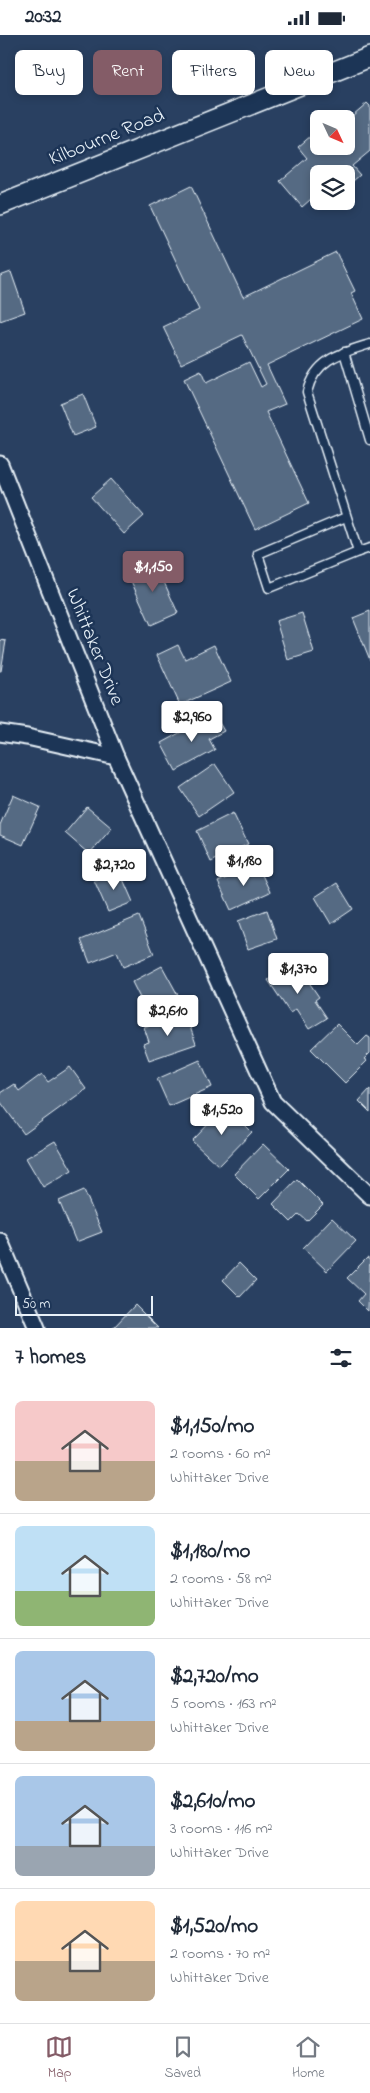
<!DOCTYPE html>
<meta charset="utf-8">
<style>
body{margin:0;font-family:"Indie Flower",sans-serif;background:#f6f6f7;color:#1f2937;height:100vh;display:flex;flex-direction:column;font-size:19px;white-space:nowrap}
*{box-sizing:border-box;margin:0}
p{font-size:16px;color:#747a83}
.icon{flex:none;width:28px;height:28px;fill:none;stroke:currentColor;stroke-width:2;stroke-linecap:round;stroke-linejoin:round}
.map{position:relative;height:1293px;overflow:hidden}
.details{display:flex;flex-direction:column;background:#fff;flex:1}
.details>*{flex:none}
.top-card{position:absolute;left:15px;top:15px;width:340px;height:45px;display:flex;gap:10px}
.needle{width:32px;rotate:134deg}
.controls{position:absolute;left:310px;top:75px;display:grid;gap:10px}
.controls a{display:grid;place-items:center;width:45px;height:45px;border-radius:8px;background:#fff;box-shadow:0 2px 8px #0003;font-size:25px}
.scale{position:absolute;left:15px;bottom:12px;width:138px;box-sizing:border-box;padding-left:5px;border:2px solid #e8f1f8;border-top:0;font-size:14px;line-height:18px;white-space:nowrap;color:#e8f1f8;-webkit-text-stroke:4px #1d3557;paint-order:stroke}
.price{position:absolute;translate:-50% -42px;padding:0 11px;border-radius:5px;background:#fff;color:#222;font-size:16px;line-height:32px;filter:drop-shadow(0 1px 2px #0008)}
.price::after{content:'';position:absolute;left:50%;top:30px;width:15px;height:11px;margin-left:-8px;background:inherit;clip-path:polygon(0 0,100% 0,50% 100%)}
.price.current{background:#845c67;color:#fff}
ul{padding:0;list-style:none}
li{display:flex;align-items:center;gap:15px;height:125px;padding:0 15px}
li+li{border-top:1px solid #e0e1e3}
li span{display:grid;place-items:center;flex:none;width:140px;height:100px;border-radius:8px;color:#555}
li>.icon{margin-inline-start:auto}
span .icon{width:60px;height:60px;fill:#fffc;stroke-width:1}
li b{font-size:21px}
h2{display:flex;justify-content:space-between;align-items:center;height:60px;padding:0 15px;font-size:21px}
.tag{padding:0 18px;border-radius:8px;background:#fff;box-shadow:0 2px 8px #0003;font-size:18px;line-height:45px}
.tag.current{background:#845c67;color:#fff}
.status{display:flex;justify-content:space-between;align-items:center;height:35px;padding:0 25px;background:#fff;direction:ltr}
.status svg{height:14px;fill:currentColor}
.menu{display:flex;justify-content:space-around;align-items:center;height:70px;border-top:1px solid #e0e1e3;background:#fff;font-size:14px;color:#747a83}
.menu a{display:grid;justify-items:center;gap:2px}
.menu .current{color:#845c67}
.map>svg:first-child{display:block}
.building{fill:#556a83;stroke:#e8f1f8}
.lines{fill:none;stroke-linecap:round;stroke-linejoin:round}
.service-casing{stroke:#e8f1f8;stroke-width:11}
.minor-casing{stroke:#e8f1f8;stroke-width:19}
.tertiary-casing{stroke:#e8f1f8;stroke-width:22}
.service{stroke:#1d3557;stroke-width:8}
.minor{stroke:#1d3557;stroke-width:15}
.tertiary{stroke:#1d3557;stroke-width:19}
.labels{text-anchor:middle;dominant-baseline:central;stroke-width:5;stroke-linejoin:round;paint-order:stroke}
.street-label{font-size:20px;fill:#e8f1f8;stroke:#1d3557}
</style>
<div class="status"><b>20:32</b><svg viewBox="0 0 49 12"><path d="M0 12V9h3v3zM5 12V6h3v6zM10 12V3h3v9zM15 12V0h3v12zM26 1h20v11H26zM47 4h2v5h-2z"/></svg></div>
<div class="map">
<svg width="370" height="1293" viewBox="0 0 370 1293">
<rect width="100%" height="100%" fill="#294061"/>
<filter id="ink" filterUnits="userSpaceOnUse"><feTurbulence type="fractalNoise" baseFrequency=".02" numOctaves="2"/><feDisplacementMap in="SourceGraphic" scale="10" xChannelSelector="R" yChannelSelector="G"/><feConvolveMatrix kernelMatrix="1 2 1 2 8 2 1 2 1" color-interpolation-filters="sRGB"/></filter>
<g filter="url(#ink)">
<g class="building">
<path d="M367 68 370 71V116L352 131 360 140 346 152V139H319V157L302 172 280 146 307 123 298 112 319 94V111H346V86Z"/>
<path d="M191 151 243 262 336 217 355 256 351 258 363 284 267 330 285 369 266 377 309 468 255 494 184 344 201 336 206 348 249 327 261 352 266 349 242 300 181 329 163 292 199 275 150 171Z"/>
<path d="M11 237 25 277 0 286V241Z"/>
<path d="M83 359 96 392 73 401 60 368Z"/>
<path d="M111 444 144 481 124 499 91 462Z"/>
<path d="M154 525 178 578 151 590 127 537Z"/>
<path d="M370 576V625L353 583Z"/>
<path d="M302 578 314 617 288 625 276 586Z"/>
<path d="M0 605 6 606 1 636H0Z"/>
<path d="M178 610 185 624 214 610 231 647 180 670 157 620Z"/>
<path d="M214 679 224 696 209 704 215 715 176 736 161 708Z"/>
<path d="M215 729 234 757 199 781 180 753Z"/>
<path d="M13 760 40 772 23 810 0 800V790Z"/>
<path d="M87 772 112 793 89 819 65 798Z"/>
<path d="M233 778 248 809 211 827 197 796Z"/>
<path d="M257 829 270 857 231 875 218 847Z"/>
<path d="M119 835 133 867 108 877 94 845Z"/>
<path d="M337 848 353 874 331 889 315 862Z"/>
<path d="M267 875 277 904 248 914 238 886Z"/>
<path d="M139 881 154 919 123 932 117 917 90 928 81 905Z"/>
<path d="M295 927 319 962 315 965 327 983 309 994 296 974 290 978 268 945Z"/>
<path d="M162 931 179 962 148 979 132 947Z"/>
<path d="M180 980 183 988 188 986 196 1009 149 1025 143 1009 149 1007 144 992Z"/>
<path d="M337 989 358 1010 367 1001 370 1003V1018L364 1024 367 1026 345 1048 311 1014Z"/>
<path d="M200 1025 212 1052 169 1071 157 1044Z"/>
<path d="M70 1032 86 1054 24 1099 0 1066V1058L14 1049 19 1056 42 1039 48 1047Z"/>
<path d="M370 1054V1077L359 1066Z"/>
<path d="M226 1071 252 1097 219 1131 192 1106Z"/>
<path d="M55 1106 72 1135 43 1152 26 1123Z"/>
<path d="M263 1109 289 1134 259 1164 234 1139Z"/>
<path d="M297 1144 323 1170 307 1186 299 1179 291 1187 273 1169Z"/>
<path d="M84 1155 102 1197 76 1207 59 1166Z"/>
<path d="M332 1183 356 1206 327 1236 303 1213Z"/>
<path d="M367 1223 370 1225 368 1276 358 1266 364 1259 347 1243Z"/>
<path d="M239 1228 256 1245 240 1262 223 1245Z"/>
<path d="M135 1270 158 1293H113Z"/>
</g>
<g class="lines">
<g class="service-casing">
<g id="service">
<path d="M370 309C341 318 315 324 307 357L358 517 370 513"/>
<path d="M344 317 370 405"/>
<path d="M346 482 258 519 269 553 358 517"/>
</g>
</g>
<g class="minor-casing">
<g id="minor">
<path d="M0 429 116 722 273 1067 370 1161"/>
<path d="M0 698 27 702 116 722"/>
<path d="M0 1206 37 1293"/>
</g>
</g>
<g class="tertiary-casing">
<path id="tertiary" d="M0 170 370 22"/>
</g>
<use href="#service" class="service"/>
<use href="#minor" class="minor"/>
<use href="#tertiary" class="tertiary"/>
</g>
</g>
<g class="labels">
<g class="street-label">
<text transform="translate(107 103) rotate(-22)">Kilbourne Road</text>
<text transform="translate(94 612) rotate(68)">Whittaker Drive</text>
</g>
</g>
</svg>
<div class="controls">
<a><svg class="needle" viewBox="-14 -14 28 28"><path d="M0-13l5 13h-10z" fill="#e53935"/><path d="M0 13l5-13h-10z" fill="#747a83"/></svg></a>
<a><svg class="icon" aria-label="layers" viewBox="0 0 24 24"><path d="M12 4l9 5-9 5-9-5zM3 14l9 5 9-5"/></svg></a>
</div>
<div class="scale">50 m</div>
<b class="price current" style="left:153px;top:558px">$1,150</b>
<b class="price" style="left:192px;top:708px">$2,960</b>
<b class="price" style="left:244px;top:852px">$1,180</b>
<b class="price" style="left:114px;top:856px">$2,720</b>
<b class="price" style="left:298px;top:960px">$1,370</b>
<b class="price" style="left:168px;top:1002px">$2,610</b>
<b class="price" style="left:222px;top:1101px">$1,520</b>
<div class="top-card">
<a class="tag">Buy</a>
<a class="tag current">Rent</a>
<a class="tag">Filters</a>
<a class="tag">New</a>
</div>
</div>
<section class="details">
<h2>7 homes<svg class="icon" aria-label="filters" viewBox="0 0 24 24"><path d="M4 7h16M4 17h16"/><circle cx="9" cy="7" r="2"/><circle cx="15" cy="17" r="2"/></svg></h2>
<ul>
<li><span style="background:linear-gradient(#f6c9c9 60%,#b9a48a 0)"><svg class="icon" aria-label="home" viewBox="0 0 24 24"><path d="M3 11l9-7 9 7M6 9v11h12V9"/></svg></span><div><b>$1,150/mo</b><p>2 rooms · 60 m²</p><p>Whittaker Drive</p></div></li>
<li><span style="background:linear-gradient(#bfe0f5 65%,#8fb573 0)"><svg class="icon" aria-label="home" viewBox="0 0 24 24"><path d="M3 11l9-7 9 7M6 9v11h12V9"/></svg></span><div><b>$1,180/mo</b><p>2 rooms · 58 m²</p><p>Whittaker Drive</p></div></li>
<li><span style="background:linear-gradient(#a9c7e8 70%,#b9a48a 0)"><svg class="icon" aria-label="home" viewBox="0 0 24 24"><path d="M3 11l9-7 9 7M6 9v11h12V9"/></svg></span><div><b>$2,720/mo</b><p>5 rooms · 163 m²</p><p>Whittaker Drive</p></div></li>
<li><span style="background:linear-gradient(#a9c7e8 70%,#9aa5b1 0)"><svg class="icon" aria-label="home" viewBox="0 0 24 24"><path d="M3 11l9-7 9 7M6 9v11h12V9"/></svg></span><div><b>$2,610/mo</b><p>3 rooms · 116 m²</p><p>Whittaker Drive</p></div></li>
<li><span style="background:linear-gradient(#ffd9b3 60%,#b9a48a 0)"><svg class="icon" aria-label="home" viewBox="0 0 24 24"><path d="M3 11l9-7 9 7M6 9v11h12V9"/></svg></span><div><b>$1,520/mo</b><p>2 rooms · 70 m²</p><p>Whittaker Drive</p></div></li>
</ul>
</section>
<nav class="menu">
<a class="current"><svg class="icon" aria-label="map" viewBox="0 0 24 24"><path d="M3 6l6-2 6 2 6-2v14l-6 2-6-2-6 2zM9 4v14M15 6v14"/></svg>Map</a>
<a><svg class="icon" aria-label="saved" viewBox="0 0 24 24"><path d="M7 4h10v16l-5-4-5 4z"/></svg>Saved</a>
<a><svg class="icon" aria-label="home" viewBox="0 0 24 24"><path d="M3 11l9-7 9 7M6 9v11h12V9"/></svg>Home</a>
</nav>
